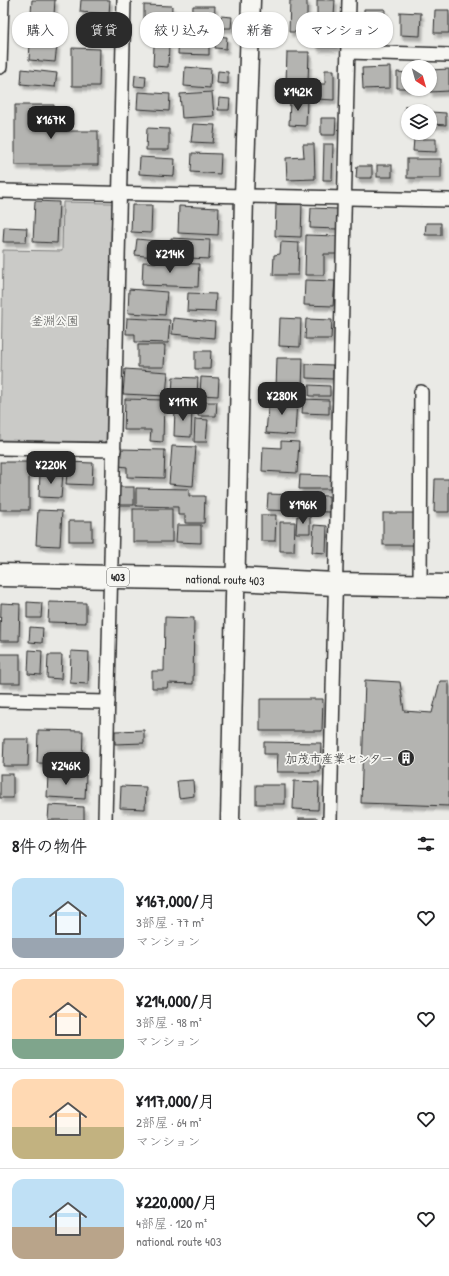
<!DOCTYPE html>
<html lang="ja">
<meta charset="utf-8">
<style>
body{margin:0;font-family:"Patrick Hand","Klee One",sans-serif;background:#f2f2f2;color:#202124;height:100vh;display:flex;flex-direction:column;font-size:15px;white-space:nowrap}
*{box-sizing:border-box;margin:0}
p{font-size:13px;color:#757577}
.icon{flex:none;width:22px;height:22px;fill:none;stroke:currentColor;stroke-width:2;stroke-linecap:round;stroke-linejoin:round}
.map{position:relative;height:820px;overflow:hidden}
.details{display:flex;flex-direction:column;background:#fff;flex:1}
.details>*{flex:none}
.banner{position:absolute;left:12px;top:12px;width:425px;height:36px;display:flex;gap:8px}
.needle{width:26px;rotate:143deg}
.controls{position:absolute;left:401px;top:60px;display:grid;gap:8px}
.controls a{display:grid;place-items:center;width:36px;height:36px;border-radius:50%;background:#fff;box-shadow:0 1px 3px #0004;font-size:20px}
.price{position:absolute;translate:-50% -34px;padding:0 9px;border-radius:8px;background:#2b2b2b;color:#fff;font-size:13px;line-height:26px;filter:drop-shadow(0 1px 2px #0008)}
.price::after{content:'';position:absolute;left:50%;top:24px;width:12px;height:9px;margin-left:-6px;background:inherit;clip-path:polygon(0 0,100% 0,50% 100%)}
.price.current{background:#222;color:#fff}
ul{padding:0;list-style:none}
li{display:flex;align-items:center;gap:12px;height:100px;padding:0 12px}
li+li{border-top:1px solid #e0e0e0}
li span{display:grid;place-items:center;flex:none;width:112px;height:80px;border-radius:12px;color:#555}
li>.icon{margin-inline-start:auto}
span .icon{width:48px;height:48px;fill:#fffc;stroke-width:1}
li b{font-size:17px}
h2{display:flex;justify-content:space-between;align-items:center;height:48px;padding:0 12px;font-size:17px}
.pill{padding:0 14px;border-radius:16px;background:#fff;box-shadow:0 1px 3px #0004;font-size:14px;line-height:36px}
.pill.current{background:#2b2b2b;color:#fff}
.map>svg:first-child{display:block}
.green{fill:#cacac7;stroke:#7a7a79}
.building{fill:#b4b4b1;stroke:#2b2b2b;filter:url(#shadow)}
.lines{fill:none;stroke-linecap:round;stroke-linejoin:round}
.street-casing{stroke:#2b2b2b;stroke-width:16}
.secondary-casing{stroke:#2b2b2b;stroke-width:21}
.highway-casing{stroke:#2b2b2b;stroke-width:25}
.street{stroke:#f6f6f2;stroke-width:13}
.secondary{stroke:#f6f6f2;stroke-width:18}
.highway{stroke:#f6f6f2;stroke-width:22}
.labels{text-anchor:middle;dominant-baseline:central;stroke-width:3.5;stroke-linejoin:round;paint-order:stroke}
.shield{fill:#f6f6f2;stroke:#686867;stroke-width:1}
.shield-label{font-size:11px;font-weight:bold;fill:#2b2b2b}
.park-label{font-size:12px;fill:#535352;stroke:#f6f6f2}
.street-label{font-size:12px;fill:#2b2b2b;stroke:#f6f6f2}
.poi-label{font-size:12px;fill:#2b2b2b;stroke:#f6f6f2;text-anchor:end}
</style>
<div class="map">
<svg width="449" height="820" viewBox="0 0 449 820">
<defs>
<filter id="shadow"><feDropShadow dx="2.5" dy="4.5" stdDeviation="1" flood-color="#0004"/></filter>
</defs>
<rect width="100%" height="100%" fill="#eaeae6"/>
<filter id="ink" filterUnits="userSpaceOnUse"><feTurbulence type="fractalNoise" baseFrequency=".025" numOctaves="2"/><feDisplacementMap in="SourceGraphic" scale="8" xChannelSelector="R" yChannelSelector="G"/><feConvolveMatrix kernelMatrix="1 2 1 2 8 2 1 2 1" color-interpolation-filters="sRGB"/></filter>
<g filter="url(#ink)">
<path class="green" d="M63 202 112 203 106 442 0 440 3 250 62 251Z"/>
<g class="building">
<path d="M32 0H55L54 15 31 13Z"/>
<path d="M81 0H110L109 14 80 12Z"/>
<path d="M290 0H307V32H289Z"/>
<path d="M317 0H335L334 16 317 15Z"/>
<path d="M144 5 172 6 171 37 144 36Z"/>
<path d="M193 6H215L214 26 192 25Z"/>
<path d="M364 9H385L384 33 364 32Z"/>
<path d="M435 10H449V33H434Z"/>
<path d="M400 12 421 13 420 36 400 35Z"/>
<path d="M221 16 232 17 231 28H220Z"/>
<path d="M32 17 54 19 52 40 30 38Z"/>
<path d="M83 22 104 23 103 39 82 38Z"/>
<path d="M317 24H337V47H316Z"/>
<path d="M179 31 191 32V41L209 42V55L178 54Z"/>
<path d="M216 36 227 37 226 49 215 48Z"/>
<path d="M30 43 57 45 55 62 29 60Z"/>
<path d="M154 45 169 46 168 67 153 66Z"/>
<path d="M72 48 100 49 99 86H72Z"/>
<path d="M287 52H309L308 82H286Z"/>
<path d="M185 67 211 69 210 88 184 86Z"/>
<path d="M390 67V88L363 89 362 68Z"/>
<path d="M22 69 57 73 55 87 21 84Z"/>
<path d="M449 69V91L430 92V70Z"/>
<path d="M325 70H334V100L316 99V84H325Z"/>
<path d="M218 71 228 72V84L217 83Z"/>
<path d="M397 72 408 73V88H397Z"/>
<path d="M135 75 146 76 145 87 134 86Z"/>
<path d="M138 92 170 94 169 111 137 109Z"/>
<path d="M212 92 214 116 182 118 180 94Z"/>
<path d="M219 98 230 99 229 110H218Z"/>
<path d="M290 99H307L306 126 289 125Z"/>
<path d="M15 105H54V131H98V165H15Z"/>
<path d="M405 106H426V111H408V124H405Z"/>
<path d="M431 112 446 113V125L431 124Z"/>
<path d="M321 118H336L335 135H321Z"/>
<path d="M193 124 215 125 213 143 191 142Z"/>
<path d="M147 128 169 129V150H146Z"/>
<path d="M414 139H436V152L413 151Z"/>
<path d="M303 144H314L315 179 287 180 286 158 304 157Z"/>
<path d="M324 144H333L332 180H323Z"/>
<path d="M192 153 221 154 220 174 191 172Z"/>
<path d="M140 157 175 159 174 176 139 174Z"/>
<rect x="407" y="159" width="34" height="19"/>
<rect x="377" y="165" width="15" height="12"/>
<path d="M357 166H372V178H356Z"/>
<path d="M35 201 59 202 57 243 33 242Z"/>
<path d="M276 204H302L301 237 275 236Z"/>
<path d="M132 205H152L151 233 131 232Z"/>
<path d="M179 206 219 208 218 235 178 233Z"/>
<path d="M311 208 338 209 337 229 310 228Z"/>
<path d="M426 223H441V235H425Z"/>
<path d="M4 227 27 228 26 242H3Z"/>
<path d="M306 235 338 236V254H324V275H305Z"/>
<path d="M171 238 210 240 209 259 170 257Z"/>
<path d="M137 239 166 242 164 258 135 255Z"/>
<path d="M281 242 299 243 298 275H273L274 255 280 254Z"/>
<path d="M143 262 199 264 198 287 142 285Z"/>
<path d="M305 280 335 281 333 306 304 305Z"/>
<path d="M129 289 167 292 165 315 128 313Z"/>
<path d="M188 293 216 294 215 312 187 311Z"/>
<path d="M127 318 170 320 168 343 135 342V334H126Z"/>
<path d="M173 318 215 322 214 338 172 334Z"/>
<path d="M280 318 301 319 300 347 279 346Z"/>
<path d="M306 319 332 320 331 339H305Z"/>
<path d="M138 345H165L164 367H138Z"/>
<path d="M195 351H211L210 369H195Z"/>
<path d="M277 358H303L302 388H276Z"/>
<path d="M306 364 333 365V379L306 378Z"/>
<path d="M125 369 168 372 166 396 123 394Z"/>
<path d="M173 377 198 378 197 396 172 395Z"/>
<path d="M201 377 219 378 218 396 200 395Z"/>
<path d="M309 385 330 386V396H309Z"/>
<path d="M269 397 297 399 295 435 266 433Z"/>
<path d="M125 399 164 400 163 442 150 441 151 430H124Z"/>
<path d="M303 399 329 400V414L302 413Z"/>
<path d="M198 402H217L216 416H198Z"/>
<path d="M175 408 192 409 191 437 174 436Z"/>
<path d="M195 419 208 420 206 442H194Z"/>
<path d="M281 441 299 442 297 473 262 471 263 447 281 448Z"/>
<path d="M172 446 196 447 193 486 169 484Z"/>
<path d="M120 449 165 450 164 478 127 477V467L119 466Z"/>
<rect x="0" y="462" width="29" height="48"/>
<path d="M68 462 93 463 92 485 66 484Z"/>
<path d="M40 472 63 473 61 498 39 497Z"/>
<path d="M300 475 331 476V489H299Z"/>
<path d="M435 479H449V512H434Z"/>
<rect x="118" y="487" width="16" height="18"/>
<path d="M136 488 189 489V496H205L204 523H185V515H178V507L136 506Z"/>
<path d="M268 494 329 496V512L267 510Z"/>
<rect x="133" y="509" width="39" height="33"/>
<path d="M38 510 62 511 60 546 36 545Z"/>
<rect x="383" y="513" width="33" height="32"/>
<path d="M261 515H276L275 541H261Z"/>
<path d="M297 516H310V533H296Z"/>
<rect x="69" y="521" width="23" height="20"/>
<path d="M280 522H295L294 551H280Z"/>
<path d="M177 525H201V543L176 542Z"/>
<path d="M314 525 327 526 326 553 312 552Z"/>
<path d="M27 602 42 603 41 618H27Z"/>
<path d="M49 602 86 603V623L48 622Z"/>
<path d="M1 603 20 604 19 641H0Z"/>
<path d="M165 617 194 618 193 684 168 683 167 688H152V671H164Z"/>
<path d="M30 627 43 628 42 643 29 642Z"/>
<path d="M29 650 42 651 41 675 28 674Z"/>
<path d="M71 651 89 652 88 684 70 683Z"/>
<rect x="0" y="654" width="20" height="29"/>
<path d="M48 655H62L61 679 47 678Z"/>
<path d="M365 680 400 682 404 711 432 713 440 681H449V806L361 803Z"/>
<path d="M260 699H323L322 731H260Z"/>
<path d="M38 730 83 731 82 764 37 763Z"/>
<path d="M144 730V743L115 744V731Z"/>
<path d="M4 739H29L28 766H3Z"/>
<path d="M264 742 321 743 320 772H277L278 754H264Z"/>
<path d="M48 773 86 775 85 799 47 797Z"/>
<rect x="0" y="774" width="13" height="24"/>
<path d="M193 780 194 796 179 798 177 781Z"/>
<path d="M294 781 319 782 318 810 293 809Z"/>
<rect x="256" y="785" width="29" height="19"/>
<path d="M121 786 146 787 145 809 120 808Z"/>
<path d="M49 805 84 807V820H48Z"/>
<rect x="299" y="818" width="18" height="2"/>
</g>
<g class="lines">
<g class="street-casing">
<g id="street">
<path d="M348 52 449 55"/>
<path d="M0 67 2 0"/>
<path d="M0 191 449 200"/>
<path d="M0 448 114 450"/>
<path d="M420 586 421 392"/>
<path d="M0 700 108 702"/>
<path d="M105 820 124 0"/>
<path d="M330 820 349 0"/>
</g>
</g>
<g class="secondary-casing">
<path id="secondary" d="M230 820 244 196 251 0"/>
</g>
<g class="highway-casing">
<g id="highway">
<path id="s1" d="M0 575 235 579 335 584 449 586"/>
</g>
</g>
<use href="#street" class="street"/>
<use href="#secondary" class="secondary"/>
<use href="#highway" class="highway"/>
</g>
</g>
<defs>
<g id="building-disc" transform="scale(0.9)"><circle r="9.5" fill="#2b2b2b" stroke="#f6f6f2"/><path d="M-4-6H4V6H1V3H-1V6H-4ZM-2.5-4.3h1.7v1.8h-1.7ZM.8-4.3h1.7v1.8H.8ZM-2.5-1h1.7V.8h-1.7ZM.8-1h1.7V.8H.8Z" fill="#fff"/></g>
</defs>
<g fill-rule="evenodd">
<use href="#building-disc" x="406" y="758"/>
</g>
<g class="labels">
<rect class="shield" x="107" y="568" width="22" height="18" rx="3"/>
<g class="shield-label">
<text x="118" y="577">403</text>
</g>
<g class="park-label">
<text x="55" y="320">釜淵公園</text>
</g>
<g class="street-label">
<text stroke="none"><textPath href="#s1" startOffset="225">national route 403</textPath></text>
</g>
<g class="poi-label">
<text x="393" y="758">加茂市産業センター</text>
</g>
</g>
</svg>
<div class="controls">
<a><svg class="needle" viewBox="-14 -14 28 28"><path d="M0-13l5 13h-10z" fill="#e53935"/><path d="M0 13l5-13h-10z" fill="#757577"/></svg></a>
<a><svg class="icon" aria-label="layers" viewBox="0 0 24 24"><path d="M12 4l9 5-9 5-9-5zM3 14l9 5 9-5"/></svg></a>
</div>
<b class="price" style="left:298px;top:112px">¥142K</b>
<b class="price current" style="left:51px;top:140px">¥167K</b>
<b class="price" style="left:170px;top:274px">¥214K</b>
<b class="price" style="left:282px;top:416px">¥280K</b>
<b class="price" style="left:183px;top:422px">¥117K</b>
<b class="price" style="left:51px;top:485px">¥220K</b>
<b class="price" style="left:303px;top:525px">¥196K</b>
<b class="price" style="left:66px;top:786px">¥246K</b>
<div class="banner">
<a class="pill">購入</a>
<a class="pill current">賃貸</a>
<a class="pill">絞り込み</a>
<a class="pill">新着</a>
<a class="pill">マンション</a>
</div>
</div>
<section class="details">
<h2>8件の物件<svg class="icon" aria-label="filters" viewBox="0 0 24 24"><path d="M4 7h16M4 17h16"/><circle cx="9" cy="7" r="2"/><circle cx="15" cy="17" r="2"/></svg></h2>
<ul>
<li><span style="background:linear-gradient(#bfe0f5 75%,#9aa5b1 0)"><svg class="icon" aria-label="home" viewBox="0 0 24 24"><path d="M3 11l9-7 9 7M6 9v11h12V9"/></svg></span><div><b>¥167,000/月</b><p>3部屋 · 77 m²</p><p>マンション</p></div><svg class="icon" aria-label="heart" viewBox="0 0 24 24"><path d="M12 20l-8-8c-3-5 5-10 8-4 3-6 11-1 8 4z"/></svg></li>
<li><span style="background:linear-gradient(#ffd9b3 75%,#7fa58c 0)"><svg class="icon" aria-label="home" viewBox="0 0 24 24"><path d="M3 11l9-7 9 7M6 9v11h12V9"/></svg></span><div><b>¥214,000/月</b><p>3部屋 · 98 m²</p><p>マンション</p></div><svg class="icon" aria-label="heart" viewBox="0 0 24 24"><path d="M12 20l-8-8c-3-5 5-10 8-4 3-6 11-1 8 4z"/></svg></li>
<li><span style="background:linear-gradient(#ffd9b3 60%,#c2b280 0)"><svg class="icon" aria-label="home" viewBox="0 0 24 24"><path d="M3 11l9-7 9 7M6 9v11h12V9"/></svg></span><div><b>¥117,000/月</b><p>2部屋 · 64 m²</p><p>マンション</p></div><svg class="icon" aria-label="heart" viewBox="0 0 24 24"><path d="M12 20l-8-8c-3-5 5-10 8-4 3-6 11-1 8 4z"/></svg></li>
<li><span style="background:linear-gradient(#bfe0f5 60%,#b9a48a 0)"><svg class="icon" aria-label="home" viewBox="0 0 24 24"><path d="M3 11l9-7 9 7M6 9v11h12V9"/></svg></span><div><b>¥220,000/月</b><p>4部屋 · 120 m²</p><p>national route 403</p></div><svg class="icon" aria-label="heart" viewBox="0 0 24 24"><path d="M12 20l-8-8c-3-5 5-10 8-4 3-6 11-1 8 4z"/></svg></li>
</ul>
</section>
